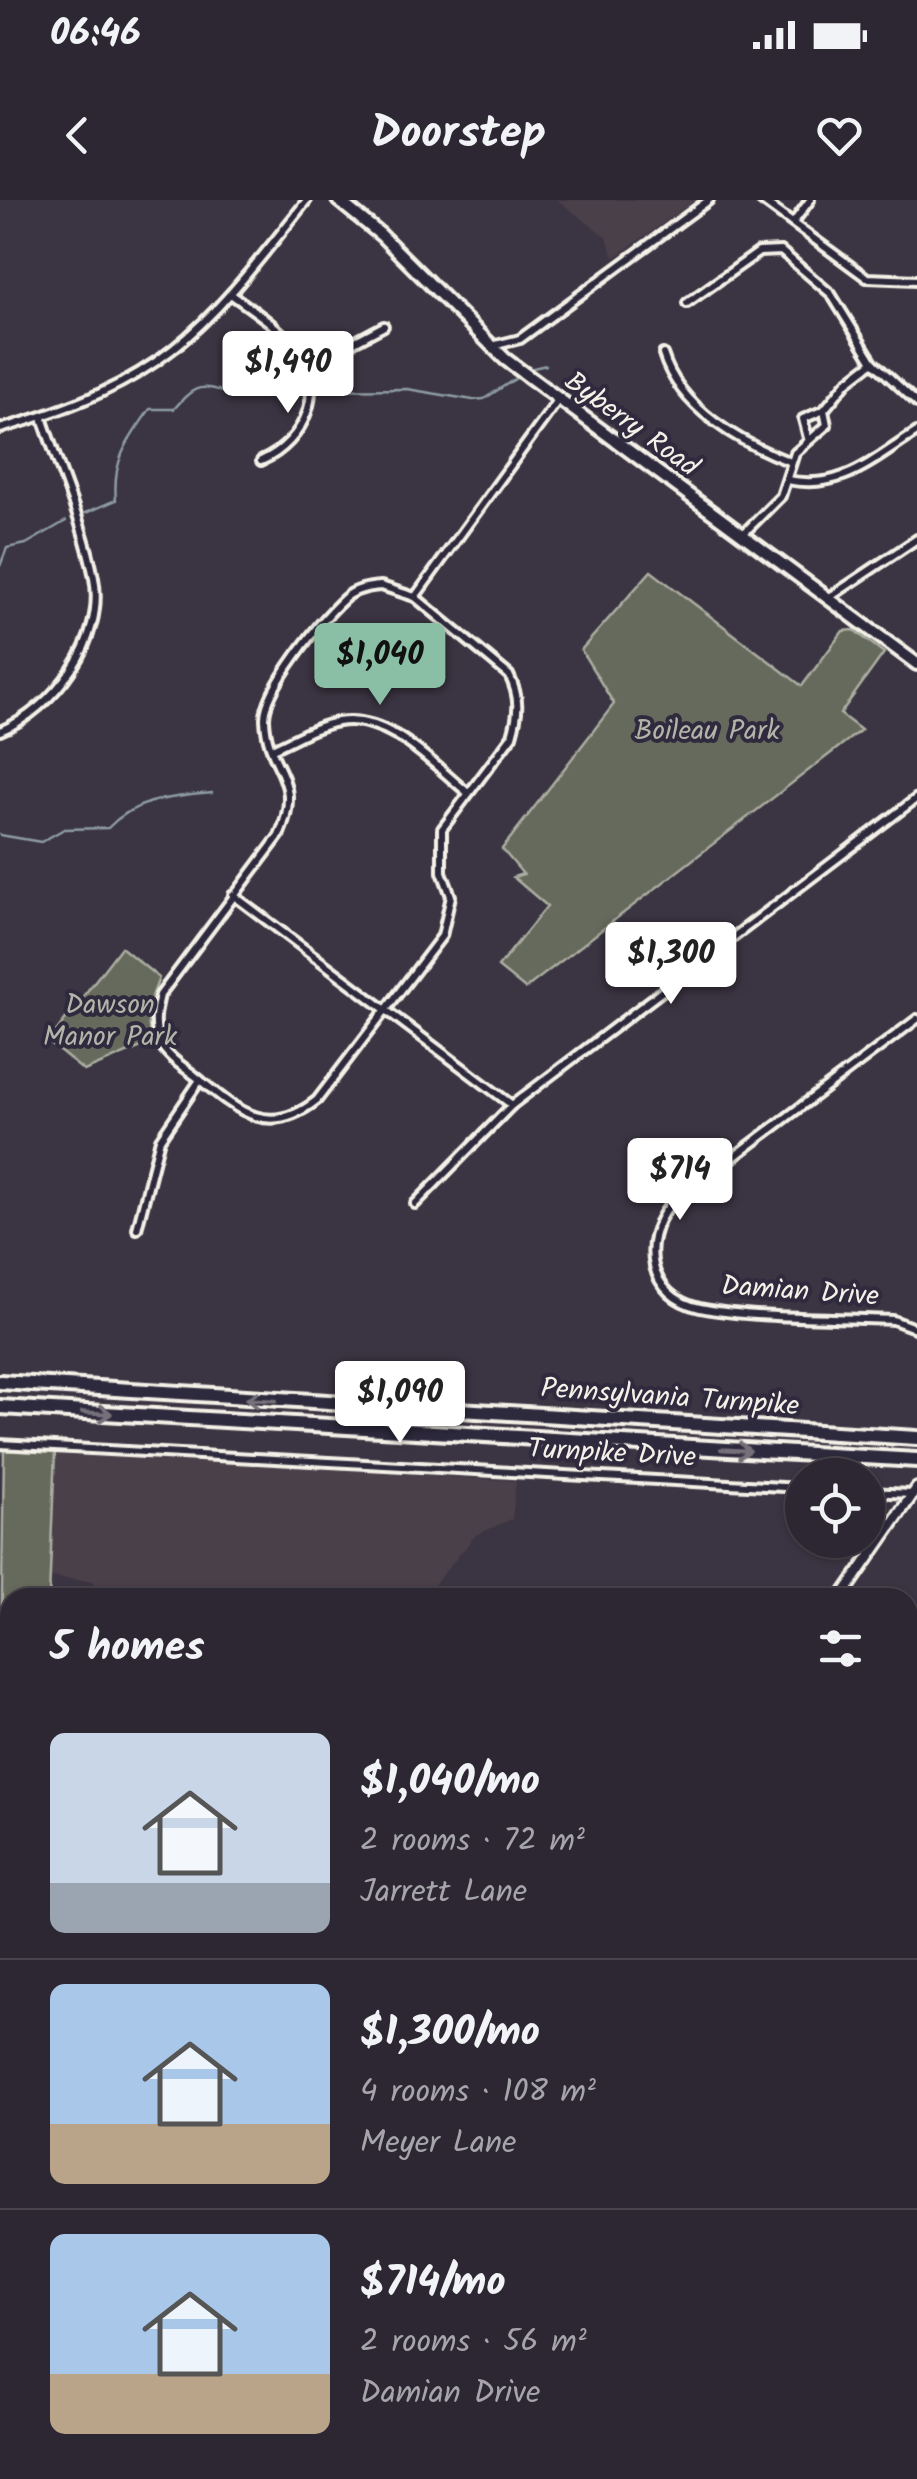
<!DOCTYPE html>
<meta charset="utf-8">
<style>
body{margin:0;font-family:Kalam,sans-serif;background:#38333e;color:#f1f3f6;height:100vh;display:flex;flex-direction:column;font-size:38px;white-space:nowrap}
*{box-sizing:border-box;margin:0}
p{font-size:32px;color:#a6a5ac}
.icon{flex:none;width:55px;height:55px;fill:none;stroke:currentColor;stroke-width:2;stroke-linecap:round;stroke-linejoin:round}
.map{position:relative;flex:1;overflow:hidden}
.sheet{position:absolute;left:0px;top:1388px;width:918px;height:892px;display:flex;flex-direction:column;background:#2c2732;border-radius:30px 30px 0 0;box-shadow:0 2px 8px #0004,0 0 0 2px #48444d}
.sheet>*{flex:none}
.tools{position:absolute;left:785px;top:1258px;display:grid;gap:20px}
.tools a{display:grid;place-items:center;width:100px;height:100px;border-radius:50%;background:#2c2732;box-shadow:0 2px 8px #0004,0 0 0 2px #48444d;font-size:50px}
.price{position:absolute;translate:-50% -85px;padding:0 22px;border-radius:10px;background:#fff;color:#222;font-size:32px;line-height:65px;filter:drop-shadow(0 2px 5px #0008)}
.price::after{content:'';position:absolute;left:50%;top:60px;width:30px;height:22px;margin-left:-15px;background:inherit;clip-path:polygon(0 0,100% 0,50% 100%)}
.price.current{background:#8abfa5;color:#111}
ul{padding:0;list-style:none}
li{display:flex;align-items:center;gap:30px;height:250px;padding:0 50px}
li+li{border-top:2px solid #48444d}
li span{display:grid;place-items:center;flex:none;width:280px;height:200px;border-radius:15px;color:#555}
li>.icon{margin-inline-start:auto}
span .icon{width:120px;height:120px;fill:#fffc;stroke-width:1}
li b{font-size:42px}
h2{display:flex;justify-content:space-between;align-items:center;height:120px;padding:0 50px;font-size:42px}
.status{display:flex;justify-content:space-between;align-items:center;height:70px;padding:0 50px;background:#2c2732;direction:ltr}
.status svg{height:28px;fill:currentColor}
header{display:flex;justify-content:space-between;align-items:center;height:130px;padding:0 50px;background:#2c2732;font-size:45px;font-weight:800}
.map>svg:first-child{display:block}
.built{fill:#493f49}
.green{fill:#656a5c;stroke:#acaea2;stroke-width:2.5}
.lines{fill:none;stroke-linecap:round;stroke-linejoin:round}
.stream{stroke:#8e9ca2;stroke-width:2.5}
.minor-casing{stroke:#f4f1e8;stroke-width:14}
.tertiary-casing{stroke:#f4f1e8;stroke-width:16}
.primary-casing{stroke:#f4f1e8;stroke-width:18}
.motorway-casing{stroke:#f4f1e8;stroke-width:20}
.minor{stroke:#2f2a3d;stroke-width:6}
.tertiary{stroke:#2f2a3d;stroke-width:9}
.primary{stroke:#2f2a3d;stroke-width:10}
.motorway{stroke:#2f2a3d;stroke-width:12}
.rail-casing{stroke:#f4f1e8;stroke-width:6}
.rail{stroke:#2f2a3d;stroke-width:2.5;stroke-dasharray:8;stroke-linecap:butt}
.oneway{stroke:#747079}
.labels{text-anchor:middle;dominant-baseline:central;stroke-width:8;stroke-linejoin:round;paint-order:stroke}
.street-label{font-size:28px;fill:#f4f1e8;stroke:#2f2a3d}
.park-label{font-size:28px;fill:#b4b4a9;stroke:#2f2a3d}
</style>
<div class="status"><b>06:46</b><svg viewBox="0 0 49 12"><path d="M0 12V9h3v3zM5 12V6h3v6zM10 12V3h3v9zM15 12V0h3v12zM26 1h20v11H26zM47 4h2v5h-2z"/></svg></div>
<header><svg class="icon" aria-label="back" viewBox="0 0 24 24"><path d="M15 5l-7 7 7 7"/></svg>Doorstep<svg class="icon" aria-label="heart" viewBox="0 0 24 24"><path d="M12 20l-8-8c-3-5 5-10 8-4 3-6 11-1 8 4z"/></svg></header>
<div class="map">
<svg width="917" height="2279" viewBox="0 0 917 2279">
<rect width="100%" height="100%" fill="#3b3442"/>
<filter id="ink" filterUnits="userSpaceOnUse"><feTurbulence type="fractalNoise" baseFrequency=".01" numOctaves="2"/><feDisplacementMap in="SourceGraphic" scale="20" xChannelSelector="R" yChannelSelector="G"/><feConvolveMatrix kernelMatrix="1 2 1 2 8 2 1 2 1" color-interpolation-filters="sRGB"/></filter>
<g filter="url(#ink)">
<g class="built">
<path d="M557 0H696L614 58 607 38Z"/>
<path d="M55 1251 516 1281 512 1319 476 1335 424 1397H104L92 1381 51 1377Z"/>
</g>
<g class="green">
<path d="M651 371 802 486 843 431 854 430 884 453 840 514 861 530 525 789 498 767 547 706 513 677 523 674 502 649 614 504 581 450Z"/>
<path d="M121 747 159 778 147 810 151 843 84 871 48 842Z"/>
<path d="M4 1250 55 1251 49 1397 10 1398V1524H0Z"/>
<path d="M908 1598H917V1900L908 1899Z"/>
<path d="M917 1939V2279H236L221 2270H908V1942Z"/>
<path d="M10 1943V2082L0 2074V1953Z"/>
</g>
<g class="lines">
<g class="stream">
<path d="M529 169 546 165"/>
<path d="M317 190 407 189 473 200 484 199 518 177"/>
<path d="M83 314 116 300C112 260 128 240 150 209H174C191 190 197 182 224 192L242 178C254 187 286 189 303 192"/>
<path d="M0 366 7 348 26 344 66 321"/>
<path d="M0 635 41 642 64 629 108 628C136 598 173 597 212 593"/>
</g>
<g class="minor-casing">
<g id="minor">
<path d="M761 0 867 78 917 80"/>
<path d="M793 23 810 0"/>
<path d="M232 95C253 110 276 125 293 145 330 186 305 242 261 261"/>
<path d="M687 103 759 52 781 51 831 94 873 162 917 203"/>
<path d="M492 146 520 139 709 0"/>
<path d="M663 154C680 209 740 243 791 262"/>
<path d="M307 167 384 126"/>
<path d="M824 210 847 182 873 162"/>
<path d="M0 229C167 181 202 132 307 0"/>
<path d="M808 238 803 219 824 210"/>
<path d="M787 280C842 291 872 260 917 232"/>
<path d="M743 334 781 296 795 253 827 225 824 210"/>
<path d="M381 386 415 397 509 475C520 497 519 512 512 536L442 629V672L451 696 442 736 317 900C267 940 236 909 194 875 182 866 166 856 160 842 153 826 156 811 160 795L279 636C305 575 267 572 265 519 264 489 322 419 345 398 355 389 368 387 381 386Z"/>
<path d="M415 397 558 200"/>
<path d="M830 397 917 339"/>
<path d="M0 531C54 509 106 439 94 378 84 324 59 270 42 217"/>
<path d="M272 549C293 540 315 526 338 522 389 513 432 564 468 593"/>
<path d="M233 695 512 905"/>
<path d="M917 819 669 1006C640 1043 648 1097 700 1108 754 1119 836 1117 893 1120L917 1129"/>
<path d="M415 1004 512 905 917 598"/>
<path d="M137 1029 160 939 200 880"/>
<path d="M0 1244 802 1288"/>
<path d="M868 1292 912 1294"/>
</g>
</g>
<g class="tertiary-casing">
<g id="tertiary">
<path d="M841 1398 917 1288"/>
<path d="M0 1941 10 1929"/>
</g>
</g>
<g class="primary-casing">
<path id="primary" d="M338 0 381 35 505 159 917 464"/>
</g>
<g class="motorway-casing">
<g id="motorway">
<path d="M0 1182 917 1238"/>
<path d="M0 1207 917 1260"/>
</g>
</g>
<use href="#minor" class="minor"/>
<use href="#tertiary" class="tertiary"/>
<use href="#primary" class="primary"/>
<use href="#motorway" class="motorway"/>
<g class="rail-casing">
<g id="rail">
<path d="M908 1566H917"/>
<path d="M0 1569H10"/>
</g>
</g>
<use href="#rail" class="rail"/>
</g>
<defs><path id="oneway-shaft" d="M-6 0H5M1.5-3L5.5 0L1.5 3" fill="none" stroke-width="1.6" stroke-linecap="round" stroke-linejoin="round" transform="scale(2.5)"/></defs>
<g class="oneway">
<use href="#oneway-shaft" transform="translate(261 1200) rotate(-177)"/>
<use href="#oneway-shaft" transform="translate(97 1213) rotate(3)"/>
<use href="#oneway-shaft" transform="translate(736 1250) rotate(3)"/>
</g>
</g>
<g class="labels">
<g class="street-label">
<text transform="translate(631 225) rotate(36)">Byberry Road</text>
<text transform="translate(800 1092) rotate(4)">Damian Drive</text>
<text transform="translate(670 1198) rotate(4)">Pennsylvania Turnpike</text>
<text transform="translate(612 1254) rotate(3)">Turnpike Drive</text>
</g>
<g class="park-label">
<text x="707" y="531">Boileau Park</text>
<text x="110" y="805">Dawson<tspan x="110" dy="32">Manor Park</tspan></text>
</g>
</g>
</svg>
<div class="tools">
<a><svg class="icon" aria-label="locate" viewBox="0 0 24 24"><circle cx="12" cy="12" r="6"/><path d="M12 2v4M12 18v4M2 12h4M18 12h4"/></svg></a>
</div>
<b class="price" style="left:288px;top:216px">$1,490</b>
<b class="price current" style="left:380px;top:508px">$1,040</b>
<b class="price" style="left:671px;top:807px">$1,300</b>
<b class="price" style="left:680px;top:1023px">$714</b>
<b class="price" style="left:400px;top:1246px">$1,090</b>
<section class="sheet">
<h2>5 homes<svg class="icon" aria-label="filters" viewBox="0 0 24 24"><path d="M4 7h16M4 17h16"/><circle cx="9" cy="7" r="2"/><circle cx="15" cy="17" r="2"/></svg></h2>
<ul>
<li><span style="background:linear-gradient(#c9d6e8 75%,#9aa5b1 0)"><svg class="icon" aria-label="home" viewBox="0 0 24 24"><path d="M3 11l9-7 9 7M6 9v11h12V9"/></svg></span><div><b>$1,040/mo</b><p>2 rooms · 72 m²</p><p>Jarrett Lane</p></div></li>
<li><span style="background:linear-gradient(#a9c7e8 70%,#b9a48a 0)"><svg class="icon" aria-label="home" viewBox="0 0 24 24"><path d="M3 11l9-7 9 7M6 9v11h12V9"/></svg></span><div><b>$1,300/mo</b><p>4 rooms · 108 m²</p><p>Meyer Lane</p></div></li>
<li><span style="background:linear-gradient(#a9c7e8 70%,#b9a48a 0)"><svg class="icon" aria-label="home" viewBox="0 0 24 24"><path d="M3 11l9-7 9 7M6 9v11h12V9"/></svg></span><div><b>$714/mo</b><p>2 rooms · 56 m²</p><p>Damian Drive</p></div></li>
</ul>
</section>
</div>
